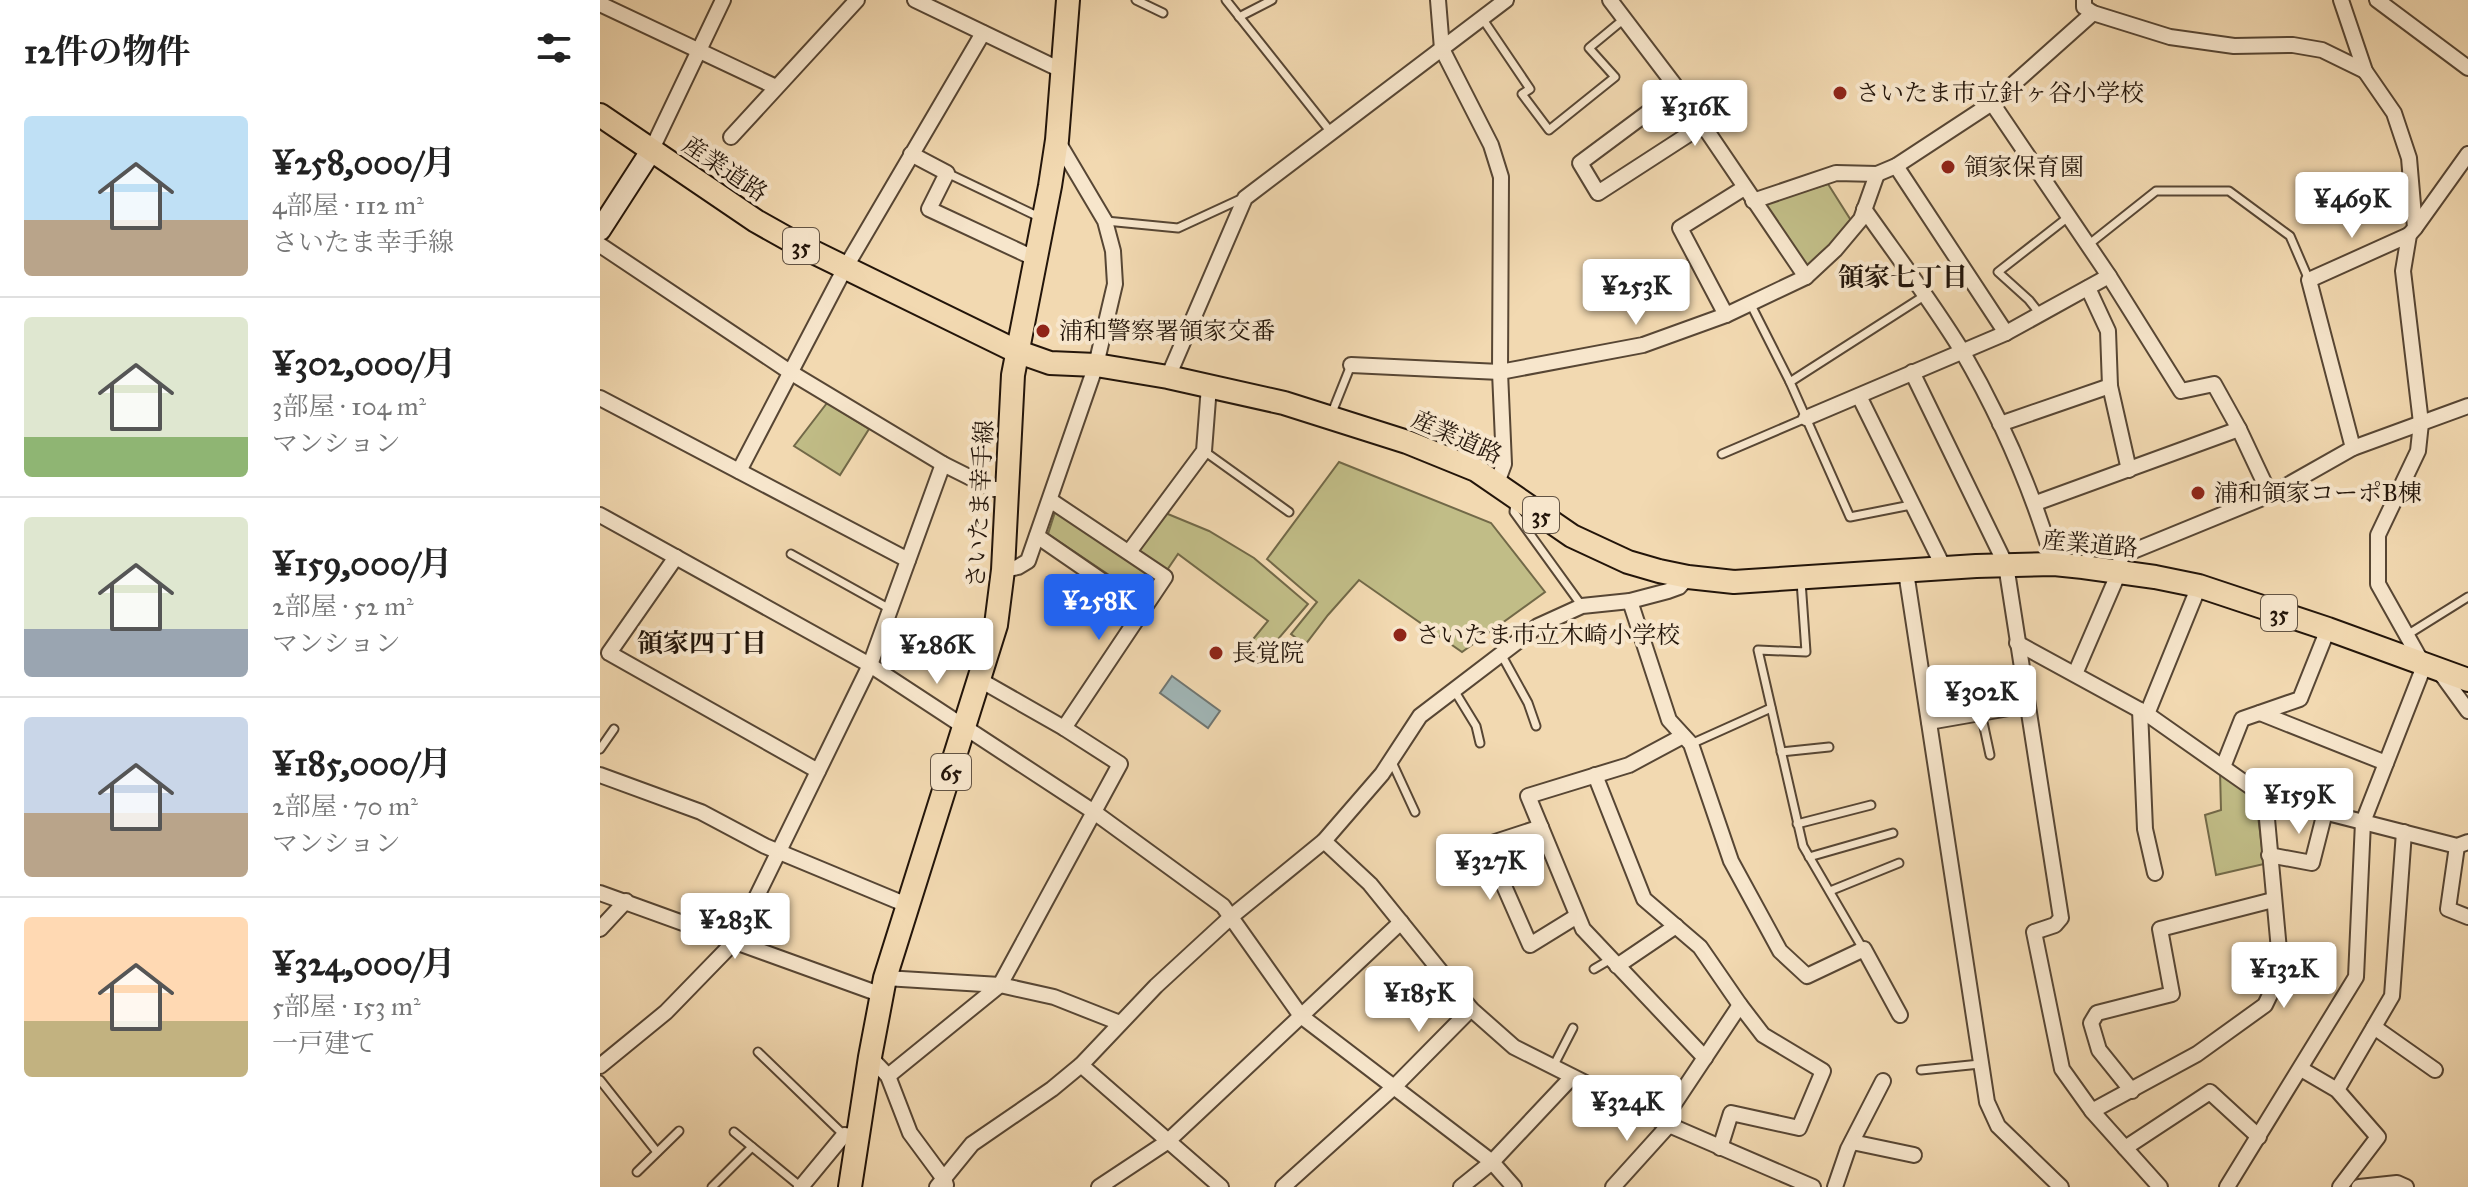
<!DOCTYPE html>
<html lang="ja">
<meta charset="utf-8">
<style>
body{margin:0;font-family:"IM FELL Great Primer","Noto Serif JP",serif;background:#f6f6f6;color:#222;height:100vh;display:flex;flex-direction:column;font-size:30px;white-space:nowrap}
*{box-sizing:border-box;margin:0}
p{font-size:26px;color:#767676}
.icon{flex:none;width:44px;height:44px;fill:none;stroke:currentColor;stroke-width:2;stroke-linecap:round;stroke-linejoin:round}
.map{position:relative;flex:1;overflow:hidden}
.side{display:flex;flex-direction:column;background:#fff;width:600px}
.side>*{flex:none}
.price{position:absolute;translate:-50% -68px;padding:0 18px;border-radius:8px;background:#fff;color:#222;font-size:26px;line-height:52px;filter:drop-shadow(0 2px 4px #0008)}
.price::after{content:'';position:absolute;left:50%;top:48px;width:24px;height:18px;margin-left:-12px;background:inherit;clip-path:polygon(0 0,100% 0,50% 100%)}
.price.current{background:#2563eb;color:#fff}
ul{padding:0;list-style:none}
li{display:flex;align-items:center;gap:24px;height:200px;padding:0 24px}
li+li{border-top:2px solid #e0e0e0}
li span{display:grid;place-items:center;flex:none;width:224px;height:160px;border-radius:8px;color:#555}
li>.icon{margin-inline-start:auto}
span .icon{width:96px;height:96px;fill:#fffc;stroke-width:1}
li b{font-size:34px}
h2{display:flex;justify-content:space-between;align-items:center;height:96px;padding:0 24px;font-size:34px}
main{display:flex;flex:1;min-height:0}
.map>svg:first-child{display:block}
.green{fill:#c1bd87;stroke:#726948;stroke-width:2}
.water{fill:#a1b7b8;stroke:#6f7672;stroke-width:2}
.lines{fill:none;stroke-linecap:round;stroke-linejoin:round}
.lane-casing{stroke:#574634;stroke-width:11}
.street-casing{stroke:#574634;stroke-width:18}
.secondary-casing{stroke:#23150a;stroke-width:24}
.primary-casing{stroke:#23150a;stroke-width:26}
.lane{stroke:#f7e6cc;stroke-width:7}
.street{stroke:#f7e6cc;stroke-width:14}
.secondary{stroke:#f7e6cc;stroke-width:20}
.primary{stroke:#f2d9b1;stroke-width:22}
.poi-dot{fill:#8f2418;stroke:#f7e6cc;stroke-width:3}
.labels{text-anchor:middle;dominant-baseline:central;stroke-width:8;stroke-linejoin:round;paint-order:stroke}
.shield{fill:#f7e6cc;stroke:#635444;stroke-width:2}
.shield-label{font-size:22px;font-weight:bold;fill:#23150a}
.poi-label{font-size:24px;fill:#23150a;stroke:#f7e6cc;text-anchor:start}
.street-label{font-size:24px;fill:#23150a;stroke:#f7e6cc}
.neighbourhood-label{font-size:26px;font-weight:bold;fill:#23150a;stroke:#f7e6cc}
</style>
<main>
<section class="side">
<h2>12件の物件<svg class="icon" aria-label="filters" viewBox="0 0 24 24"><path d="M4 7h16M4 17h16"/><circle cx="9" cy="7" r="2"/><circle cx="15" cy="17" r="2"/></svg></h2>
<ul>
<li><span style="background:linear-gradient(#bfe0f5 65%,#b9a48a 0)"><svg class="icon" aria-label="home" viewBox="0 0 24 24"><path d="M3 11l9-7 9 7M6 9v11h12V9"/></svg></span><div><b>¥258,000/月</b><p>4部屋 · 112 m²</p><p>さいたま幸手線</p></div></li>
<li><span style="background:linear-gradient(#dfe7d0 75%,#8fb573 0)"><svg class="icon" aria-label="home" viewBox="0 0 24 24"><path d="M3 11l9-7 9 7M6 9v11h12V9"/></svg></span><div><b>¥302,000/月</b><p>3部屋 · 104 m²</p><p>マンション</p></div></li>
<li><span style="background:linear-gradient(#dfe7d0 70%,#9aa5b1 0)"><svg class="icon" aria-label="home" viewBox="0 0 24 24"><path d="M3 11l9-7 9 7M6 9v11h12V9"/></svg></span><div><b>¥159,000/月</b><p>2部屋 · 52 m²</p><p>マンション</p></div></li>
<li><span style="background:linear-gradient(#c9d6e8 60%,#b9a48a 0)"><svg class="icon" aria-label="home" viewBox="0 0 24 24"><path d="M3 11l9-7 9 7M6 9v11h12V9"/></svg></span><div><b>¥185,000/月</b><p>2部屋 · 70 m²</p><p>マンション</p></div></li>
<li><span style="background:linear-gradient(#ffd9b3 65%,#c2b280 0)"><svg class="icon" aria-label="home" viewBox="0 0 24 24"><path d="M3 11l9-7 9 7M6 9v11h12V9"/></svg></span><div><b>¥324,000/月</b><p>5部屋 · 153 m²</p><p>一戸建て</p></div></li>
</ul>
</section>
<div class="map">
<svg width="1868" height="1187" viewBox="0 0 1868 1187">
<rect width="100%" height="100%" fill="#f2d9b1"/>
<filter id="stains"><feTurbulence type="fractalNoise" baseFrequency=".0025" numOctaves="4"/><feColorMatrix values="0 0 0 0 .2 0 0 0 0 .09 0 0 0 0 .02 0 0 0 .5 -.17"/></filter>
<radialGradient id="worn" r=".72"><stop offset=".6" stop-color="#630" stop-opacity="0"/><stop offset="1" stop-color="#630" stop-opacity=".3"/></radialGradient>
<g class="green">
<path d="M1228 184 1252 222 1210 267 1202 265 1164 206 1166 203Z"/>
<path d="M227 403 269 429 240 475 194 446Z"/>
<path d="M739 462 891 523 945 592 862 652 759 580 728 615 705 645 691 634 717 602 667 559Z"/>
<path d="M456 509 559 579 545 599 448 534Z"/>
<path d="M563 512 609 531 654 558 708 604 661 659 645 649 668 621 578 554 565 573 536 553Z"/>
<path d="M1620 771 1656 800 1664 864 1616 875 1605 815 1621 810Z"/>
</g>
<path class="water" d="M572 676 620 711 608 728 560 693Z"/>
<g class="lines">
<g class="lane-casing">
<g id="lane">
<path d="M536 0 563 13"/>
<path d="M626 0 730 131"/>
<path d="M639 17 672 0"/>
<path d="M882 18 930 89 922 94 949 130 1015 77 989 48 1024 19"/>
<path d="M347 173 439 217"/>
<path d="M506 221 578 228 643 198"/>
<path d="M1488 245 1556 191H1629L1690 236 1709 280"/>
<path d="M1151 305 1190 382"/>
<path d="M1440 314 1429 300 1398 272 1467 218"/>
<path d="M731 415 751 365"/>
<path d="M604 451 689 512"/>
<path d="M1122 454 1206 418"/>
<path d="M915 502 914 512 982 606"/>
<path d="M1311 505 1250 517 1190 382 1324 296"/>
<path d="M191 554 290 609"/>
<path d="M1201 581 1206 652 1158 650 1203 846 1263 949"/>
<path d="M1807 635 1868 597"/>
<path d="M901 654 928 703 936 726"/>
<path d="M854 690 876 726 880 743"/>
<path d="M1381 713 1390 755"/>
<path d="M1091 744 1171 708"/>
<path d="M0 749 14 729"/>
<path d="M1181 752 1229 747"/>
<path d="M791 760 815 812"/>
<path d="M1197 824 1271 805"/>
<path d="M1209 857 1293 833"/>
<path d="M1230 891 1299 863"/>
<path d="M994 969 1011 959"/>
<path d="M158 1052 244 1135"/>
<path d="M953 1067 973 1028"/>
<path d="M1321 1070 1380 1064"/>
<path d="M0 1080 57 1152"/>
<path d="M134 1132 201 1187"/>
<path d="M37 1172 79 1131"/>
<path d="M112 1187 152 1147"/>
</g>
</g>
<g class="street-casing">
<g id="street">
<path d="M315 0 463 71"/>
<path d="M838 0 842 49 891 145 901 177 900 372 904 464 897 483"/>
<path d="M1010 0 1086 100 1206 277"/>
<path d="M1484 0V7L1493 13 1570 37 1634 46 1693 45 1722 50 1765 71"/>
<path d="M1777 0 1868 68"/>
<path d="M0 4 176 87"/>
<path d="M1078 90 980 163 998 193 1103 125"/>
<path d="M1392 103 1509 276 1581 391 1614 384 1639 429 1670 495"/>
<path d="M131 137 257 0"/>
<path d="M51 151 123 0"/>
<path d="M311 154 347 173 329 209 436 259"/>
<path d="M1296 166 1406 333"/>
<path d="M1153 201 1236 173 1277 174 1296 166 1392 103 1493 13"/>
<path d="M1264 209C1297 256 1332 302 1362 351 1401 418 1432 490 1454 564"/>
<path d="M1815 228 1868 154"/>
<path d="M0 245 190 372 343 464 393 489H406"/>
<path d="M1488 288 1508 331 1510 386 1529 470"/>
<path d="M1126 315 1080 228 1144 188"/>
<path d="M751 365 900 372 1043 345 1126 315 1206 277 1235 250 1261 219 1277 174"/>
<path d="M1312 372 1406 565 1461 918 1455 925 1434 932 1462 1069 1492 1111 1560 1187"/>
<path d="M568 377 645 198 906 0"/>
<path d="M1259 396 1344 568"/>
<path d="M0 398 308 560"/>
<path d="M1206 418 1406 333 1509 276"/>
<path d="M1400 424 1510 386"/>
<path d="M1753 448 1709 280 1809 235"/>
<path d="M139 471 244 270 383 33"/>
<path d="M450 500 565 577 464 728"/>
<path d="M1436 503 1639 429"/>
<path d="M0 515 270 665 494 812 623 906 701 1016 892 1162 914 1187"/>
<path d="M437 536 543 609"/>
<path d="M529 552 604 451 609 386"/>
<path d="M76 557 9 653 218 771"/>
<path d="M403 570 418 567 428 561 496 365 515 284 513 251 505 221 457 140"/>
<path d="M1306 572 1387 1102 1398 1126 1461 1187"/>
<path d="M1030 601 1069 720 1091 744 1131 861 1180 951 1207 976 1264 949 1300 1015"/>
<path d="M1417 643 1547 714 1665 797 1857 846 1868 842"/>
<path d="M1839 671 1868 711"/>
<path d="M1475 674 1519 572 1521 556 1670 495 1753 448 1868 406"/>
<path d="M1540 710 1545 829 1555 873"/>
<path d="M1660 713 1786 763"/>
<path d="M1547 714 1599 586"/>
<path d="M1329 722 1426 705"/>
<path d="M1083 736 1029 765 928 796 983 929 1105 1058"/>
<path d="M1623 767 1642 719 1700 699 1728 629"/>
<path d="M0 775 101 812 165 846 307 905"/>
<path d="M995 775 1044 899 1100 947 1140 1005"/>
<path d="M941 827 886 845 930 945 977 916"/>
<path d="M724 841 770 884 871 1009 914 1047 1069 1125 1213 1187"/>
<path d="M1857 846 1848 909 1868 917"/>
<path d="M1669 855 1712 863 1725 812"/>
<path d="M0 893 282 995"/>
<path d="M0 929 26 901"/>
<path d="M1017 966 1076 926"/>
<path d="M285 978 400 985 454 997 520 1023"/>
<path d="M1774 1027 1835 1070"/>
<path d="M270 1057 288 1076 310 1133 344 1179 346 1185"/>
<path d="M481 1065 621 1187"/>
<path d="M0 1066 66 1012 135 941 270 665 343 464"/>
<path d="M1701 1069 1737 1090 1778 1137 1740 1187"/>
<path d="M288 1076 400 985 520 764 464 728 380 680"/>
<path d="M1737 1090 1792 996 1804 832"/>
<path d="M1532 1091 1499 1050 1491 1023 1497 1013 1572 994 1560 929 1673 900"/>
<path d="M1492 1111 1597 1054 1665 1005 1681 972 1665 797"/>
<path d="M1062 1122 1140 1005 1163 1035 1223 1071 1199 1128 1131 1113 1120 1148"/>
<path d="M1252 1142 1314 1155"/>
<path d="M1525 1148 1610 1092 1659 1137"/>
<path d="M201 1187 244 1135 258 1137"/>
<path d="M337 1187 372 1144 452 1089 481 1065 556 986 632 916 724 841 782 774 820 716 938 626 982 606 1030 601 1068 591 1079 587 1088 577"/>
<path d="M499 1187 567 1142 801 922"/>
<path d="M683 1187 795 1086 871 1009"/>
<path d="M861 1187 892 1162 972 1077"/>
<path d="M1013 1187 1069 1125"/>
<path d="M1235 1187 1248 1149 1283 1081"/>
<path d="M1627 1187 1756 977 1763 822 1824 666 1778 584V535L1818 451 1821 423 1803 271 1809 235 1815 228 1809 158 1794 113 1765 71 1741 0"/>
<path d="M1759 1187 1797 1183 1806 1187"/>
</g>
</g>
<g class="secondary-casing">
<path id="secondary" d="M0 230 51 151"/>
</g>
<g class="primary-casing">
<g id="primary">
<path d="M0 115 156 221 197 244 416 351 450 363 496 365 568 377 684 403 807 442 876 470 972 536 1028 562 1059 571 1088 577 1134 582 1376 566 1454 564 1483 567 1555 577 1599 586 1728 629 1868 680"/>
<path d="M250 1187 270 1057 285 978 396 625 403 570 413 375 450 186 457 140 468 0"/>
</g>
</g>
<use href="#lane" class="lane"/>
<use href="#street" class="street"/>
<use href="#secondary" class="secondary"/>
<use href="#primary" class="primary"/>
</g>
<g class="poi-dot">
<circle cx="1240" cy="93" r="8"/>
<circle cx="1348" cy="167" r="8"/>
<circle cx="443" cy="331" r="8"/>
<circle cx="1598" cy="493" r="8"/>
<circle cx="800" cy="635" r="8"/>
<circle cx="616" cy="653" r="8"/>
</g>
<g class="labels">
<g class="shield">
<rect x="183" y="228" width="36" height="36" rx="6"/>
<rect x="923" y="497" width="36" height="36" rx="6"/>
<rect x="1661" y="595" width="36" height="36" rx="6"/>
<rect x="331" y="754" width="40" height="36" rx="6"/>
</g>
<g class="shield-label">
<text x="201" y="246">35</text>
<text x="941" y="515">35</text>
<text x="1679" y="613">35</text>
<text x="351" y="772">65</text>
</g>
<g class="poi-label">
<text x="1256" y="93">さいたま市立針ヶ谷小学校</text>
<text x="1364" y="167">領家保育園</text>
<text x="459" y="331">浦和警察署領家交番</text>
<text x="1614" y="493">浦和領家コーポB棟</text>
<text x="816" y="635">さいたま市立木崎小学校</text>
<text x="632" y="653">長覚院</text>
</g>
<g class="street-label">
<text transform="translate(125 169) rotate(34)">産業道路</text>
<text transform="translate(857 437) rotate(24)">産業道路</text>
<text transform="translate(380 504) rotate(-87)">さいたま幸手線</text>
<text transform="translate(1490 544) rotate(5)">産業道路</text>
</g>
<g class="neighbourhood-label">
<text x="1303" y="277">領家七丁目</text>
<text x="102" y="643">領家四丁目</text>
</g>
</g>
<rect width="100%" height="100%" filter="url(#stains)"/>
<rect width="100%" height="100%" fill="url(#worn)"/>
</svg>
<b class="price" style="left:1095px;top:148px">¥316K</b>
<b class="price" style="left:1752px;top:240px">¥469K</b>
<b class="price" style="left:1036px;top:327px">¥253K</b>
<b class="price current" style="left:499px;top:642px">¥258K</b>
<b class="price" style="left:337px;top:686px">¥286K</b>
<b class="price" style="left:1381px;top:733px">¥302K</b>
<b class="price" style="left:1699px;top:836px">¥159K</b>
<b class="price" style="left:890px;top:902px">¥327K</b>
<b class="price" style="left:135px;top:961px">¥283K</b>
<b class="price" style="left:1684px;top:1010px">¥132K</b>
<b class="price" style="left:819px;top:1034px">¥185K</b>
<b class="price" style="left:1027px;top:1143px">¥324K</b>
</div>
</main>
